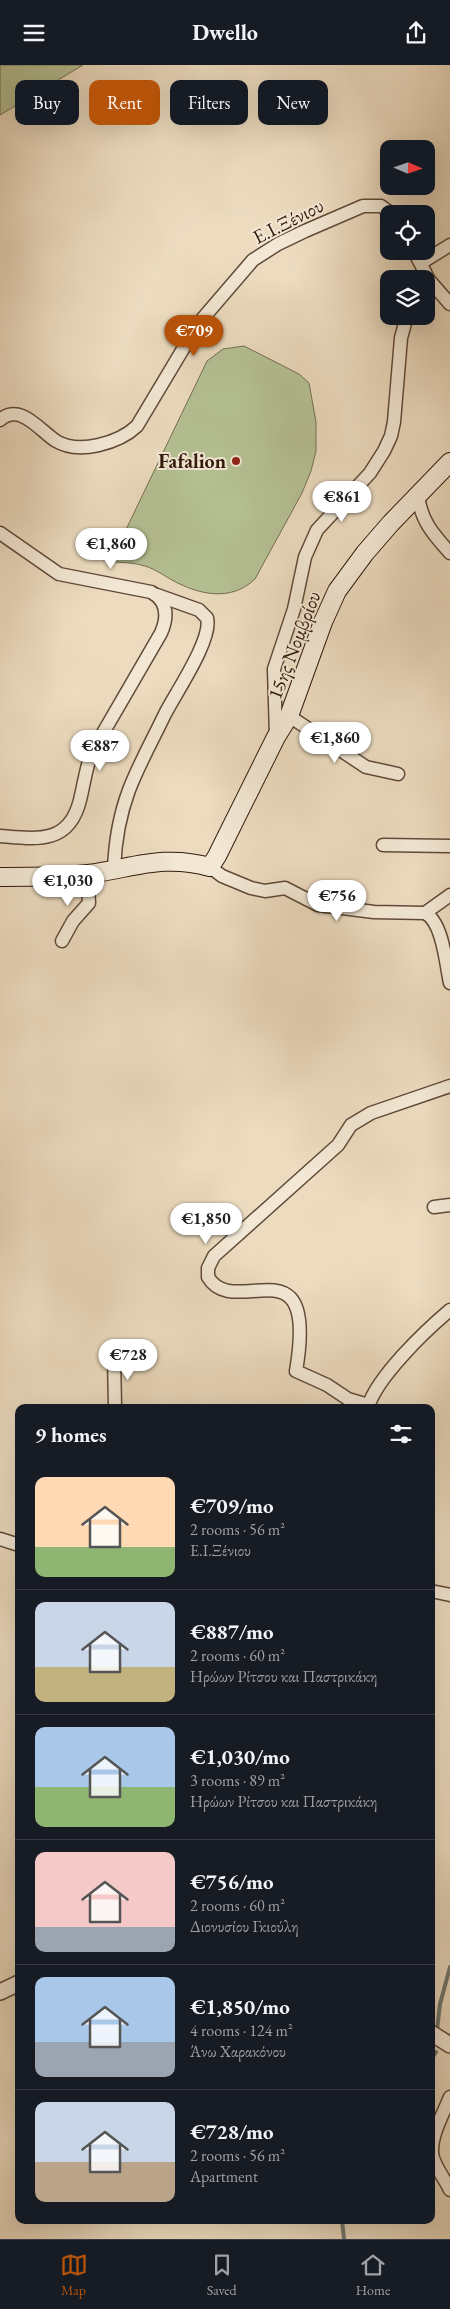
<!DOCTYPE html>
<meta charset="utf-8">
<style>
body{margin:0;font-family:"EB Garamond",serif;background:#20242c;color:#f1f3f6;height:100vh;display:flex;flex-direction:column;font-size:19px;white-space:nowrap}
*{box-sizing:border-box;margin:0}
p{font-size:16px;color:#9ea1a6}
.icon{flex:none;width:28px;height:28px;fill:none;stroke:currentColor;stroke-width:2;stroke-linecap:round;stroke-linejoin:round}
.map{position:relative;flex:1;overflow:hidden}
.drawer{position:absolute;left:15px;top:1339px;width:420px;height:820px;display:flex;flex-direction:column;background:#171b24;border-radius:10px;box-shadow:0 5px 20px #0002}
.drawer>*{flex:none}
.guide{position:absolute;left:15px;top:15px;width:420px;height:45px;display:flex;gap:10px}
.needle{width:32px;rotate:92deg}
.fabs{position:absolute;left:380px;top:75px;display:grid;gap:10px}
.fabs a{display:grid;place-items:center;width:55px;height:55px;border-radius:10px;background:#171b24;box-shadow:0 5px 20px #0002;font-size:25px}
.price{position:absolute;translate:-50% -42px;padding:0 11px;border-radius:18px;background:#fff;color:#222;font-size:16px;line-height:32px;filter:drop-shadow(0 1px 2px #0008)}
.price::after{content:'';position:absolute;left:50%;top:30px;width:15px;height:11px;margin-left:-8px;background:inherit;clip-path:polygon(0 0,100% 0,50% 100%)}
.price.on{background:#b45309;color:#fff}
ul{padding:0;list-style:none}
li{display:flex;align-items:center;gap:15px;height:125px;padding:0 20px}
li+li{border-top:1px solid #363941}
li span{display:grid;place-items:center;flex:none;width:140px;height:100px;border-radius:10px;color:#555}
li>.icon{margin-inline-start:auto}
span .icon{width:60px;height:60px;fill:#fffc;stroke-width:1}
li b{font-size:21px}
h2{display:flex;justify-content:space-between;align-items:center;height:60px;padding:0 20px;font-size:21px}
.tag{padding:0 18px;border-radius:10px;background:#171b24;box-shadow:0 5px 20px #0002;font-size:18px;line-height:45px}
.tag.on{background:#b45309;color:#fff}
header{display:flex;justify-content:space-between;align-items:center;height:65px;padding:0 20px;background:#171b24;font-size:22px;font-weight:700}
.tab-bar{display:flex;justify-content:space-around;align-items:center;height:70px;border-top:1px solid #363941;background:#171b24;font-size:14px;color:#9ea1a6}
.tab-bar a{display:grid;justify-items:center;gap:2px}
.tab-bar .on{color:#b45309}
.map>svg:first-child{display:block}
.park{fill:#b5c194;stroke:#746e50}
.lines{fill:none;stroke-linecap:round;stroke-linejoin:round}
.stream{stroke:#707a72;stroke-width:4}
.minor-casing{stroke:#604a39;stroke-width:15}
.tertiary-casing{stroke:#604a39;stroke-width:18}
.secondary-casing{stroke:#321a0c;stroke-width:20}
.minor{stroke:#f3e8d5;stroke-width:12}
.tertiary{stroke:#f3e8d5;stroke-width:15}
.secondary{stroke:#f3e8d5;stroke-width:18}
.poi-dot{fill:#8f2418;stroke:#f3e8d5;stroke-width:2}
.labels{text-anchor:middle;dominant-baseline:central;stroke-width:4;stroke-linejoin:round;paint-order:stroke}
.street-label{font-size:20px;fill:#321a0c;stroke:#f3e8d5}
.poi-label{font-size:20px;font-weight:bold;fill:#321a0c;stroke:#f3e8d5;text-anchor:end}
</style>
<header><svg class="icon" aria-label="menu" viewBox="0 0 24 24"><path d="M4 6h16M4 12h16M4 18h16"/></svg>Dwello<svg class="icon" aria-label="share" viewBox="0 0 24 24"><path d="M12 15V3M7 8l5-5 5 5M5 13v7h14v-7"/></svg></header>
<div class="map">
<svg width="450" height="2174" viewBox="0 0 450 2174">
<rect width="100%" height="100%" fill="#ecdbbf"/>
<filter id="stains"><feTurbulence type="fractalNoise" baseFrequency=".004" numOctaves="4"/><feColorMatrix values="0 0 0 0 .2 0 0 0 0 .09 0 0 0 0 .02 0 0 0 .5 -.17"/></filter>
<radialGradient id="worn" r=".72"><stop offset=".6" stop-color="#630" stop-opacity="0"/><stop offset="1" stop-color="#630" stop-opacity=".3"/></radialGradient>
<g class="park">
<path d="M0 0H83L0 50Z"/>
<path d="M244 281 299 309 309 318 316 357V386L311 406 302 428 255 514C231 537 199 530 172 515 163 510 152 502 141 500 122 495 108 501 90 488L93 474 120 477 207 296 223 284Z"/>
</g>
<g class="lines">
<g class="stream">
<path d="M437 1965 440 1939 450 1902"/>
<path d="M431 1995 436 1987"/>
<path d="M342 2155 344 2174"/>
</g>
<g class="minor-casing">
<g id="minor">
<path d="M414 186 429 215 450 239"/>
<path d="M421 198 450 180"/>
<path d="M0 355C20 337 40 366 56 376 79 390 119 378 137 361L198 259 253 195 278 179 305 166 363 141H381L392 149"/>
<path d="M418 430C421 456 433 469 450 488"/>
<path d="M0 468 59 509 151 527C168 536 168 552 161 568L92 687C86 702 84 719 80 735 69 780 36 774 0 771"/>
<path d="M289 651 366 702 398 709"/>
<path d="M276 672 274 604 294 544 305 492 317 465 370 408 384 386 391 371 394 357 401 273 407 251"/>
<path d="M383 780 450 781"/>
<path d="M210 802 222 811 251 823 265 826 285 823 318 840 374 847 425 848C443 857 446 900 450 918"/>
<path d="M114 804C115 778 120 749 129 725 139 699 153 674 165 649 175 629 213 574 207 553L199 545 157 530"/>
<path d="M425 848 450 830"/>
<path d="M62 876 73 856 89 838 87 809"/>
<path d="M434 1142 450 1140"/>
<path d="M114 1291 115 1342"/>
<path d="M368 1340 348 1334 327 1320 296 1306C319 1171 234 1257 208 1212V1203L214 1191 338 1080 351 1060 371 1048 450 1021"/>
<path d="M368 1342C377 1312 425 1266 450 1245"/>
<path d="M0 1474 19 1480"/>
<path d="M431 1526 450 1530"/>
<path d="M450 2032C443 2050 428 2074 433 2093 437 2105 445 2114 450 2125"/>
</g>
</g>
<g class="tertiary-casing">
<g id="tertiary">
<path d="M0 1927 19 1918"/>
<path d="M431 1968 450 1980"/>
</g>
</g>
<g class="secondary-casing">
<path id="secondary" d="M0 812C29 811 60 813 88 809 134 803 163 789 210 802L217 791 276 672 289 651 323 557 337 526 365 488 391 458 450 397"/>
</g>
<use href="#minor" class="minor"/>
<use href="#tertiary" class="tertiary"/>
<use href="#secondary" class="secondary"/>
</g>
<circle class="poi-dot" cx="236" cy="396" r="5"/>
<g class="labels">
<g class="street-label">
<text transform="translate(288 156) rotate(-27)">Ε.Ι.Ξένιου</text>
<text transform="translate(294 580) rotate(-69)">15ης Νομβρίου</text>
</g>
<g class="poi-label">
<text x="226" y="396">Fafalion</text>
</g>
</g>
<rect width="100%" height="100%" filter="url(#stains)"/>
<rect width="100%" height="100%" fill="url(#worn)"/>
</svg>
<div class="fabs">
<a><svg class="needle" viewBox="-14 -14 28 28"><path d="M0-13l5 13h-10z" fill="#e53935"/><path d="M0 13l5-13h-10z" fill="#9ea1a6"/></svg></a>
<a><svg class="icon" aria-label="locate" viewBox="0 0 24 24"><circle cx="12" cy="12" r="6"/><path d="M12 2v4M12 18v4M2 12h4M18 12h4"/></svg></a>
<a><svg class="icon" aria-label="layers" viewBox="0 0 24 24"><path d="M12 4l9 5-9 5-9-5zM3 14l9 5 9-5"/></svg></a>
</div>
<b class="price on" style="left:194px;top:292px">€709</b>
<b class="price" style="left:342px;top:458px">€861</b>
<b class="price" style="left:111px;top:505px">€1,860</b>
<b class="price" style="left:335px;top:699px">€1,860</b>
<b class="price" style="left:100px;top:707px">€887</b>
<b class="price" style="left:68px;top:842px">€1,030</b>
<b class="price" style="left:337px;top:857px">€756</b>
<b class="price" style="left:206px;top:1180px">€1,850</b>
<b class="price" style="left:128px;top:1316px">€728</b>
<div class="guide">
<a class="tag">Buy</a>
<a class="tag on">Rent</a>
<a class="tag">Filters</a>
<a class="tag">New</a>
</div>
<section class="drawer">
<h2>9 homes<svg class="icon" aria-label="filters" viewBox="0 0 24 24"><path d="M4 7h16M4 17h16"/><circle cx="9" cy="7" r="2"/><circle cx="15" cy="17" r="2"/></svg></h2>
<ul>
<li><span style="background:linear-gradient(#ffd9b3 70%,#8fb573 0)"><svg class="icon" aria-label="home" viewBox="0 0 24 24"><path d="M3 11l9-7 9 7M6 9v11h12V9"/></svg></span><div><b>€709/mo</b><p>2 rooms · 56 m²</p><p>Ε.Ι.Ξένιου</p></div></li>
<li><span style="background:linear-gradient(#c9d6e8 65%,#c2b280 0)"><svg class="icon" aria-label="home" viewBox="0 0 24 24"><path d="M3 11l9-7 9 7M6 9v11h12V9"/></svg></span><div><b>€887/mo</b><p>2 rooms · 60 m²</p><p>Ηρώων Ρίτσου και Παστρικάκη</p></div></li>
<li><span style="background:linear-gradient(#a9c7e8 60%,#8fb573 0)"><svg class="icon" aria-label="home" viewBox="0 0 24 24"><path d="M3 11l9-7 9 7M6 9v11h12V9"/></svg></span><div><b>€1,030/mo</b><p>3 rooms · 89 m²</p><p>Ηρώων Ρίτσου και Παστρικάκη</p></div></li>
<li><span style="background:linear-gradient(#f6c9c9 75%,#9aa5b1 0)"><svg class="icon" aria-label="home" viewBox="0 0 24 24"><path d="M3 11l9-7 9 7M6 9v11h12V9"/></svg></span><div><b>€756/mo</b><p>2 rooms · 60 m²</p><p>Διονυσίου Γκιούλη</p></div></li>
<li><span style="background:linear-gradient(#a9c7e8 65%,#9aa5b1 0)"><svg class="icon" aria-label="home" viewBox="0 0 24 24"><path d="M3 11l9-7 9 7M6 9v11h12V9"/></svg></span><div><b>€1,850/mo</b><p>4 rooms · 124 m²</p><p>Άνω Χαρακόνου</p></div></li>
<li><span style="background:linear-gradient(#c9d6e8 60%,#b9a48a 0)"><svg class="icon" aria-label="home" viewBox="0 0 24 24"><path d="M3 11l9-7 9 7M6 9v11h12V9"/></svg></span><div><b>€728/mo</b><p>2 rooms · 56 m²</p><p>Apartment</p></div></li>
</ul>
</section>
</div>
<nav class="tab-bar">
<a class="on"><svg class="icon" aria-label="map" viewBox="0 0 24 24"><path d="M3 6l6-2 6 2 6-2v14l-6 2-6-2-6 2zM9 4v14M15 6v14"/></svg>Map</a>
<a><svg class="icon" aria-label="saved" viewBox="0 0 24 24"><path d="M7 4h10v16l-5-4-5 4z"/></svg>Saved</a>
<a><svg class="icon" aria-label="home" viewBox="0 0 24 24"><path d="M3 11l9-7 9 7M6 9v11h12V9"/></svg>Home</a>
</nav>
